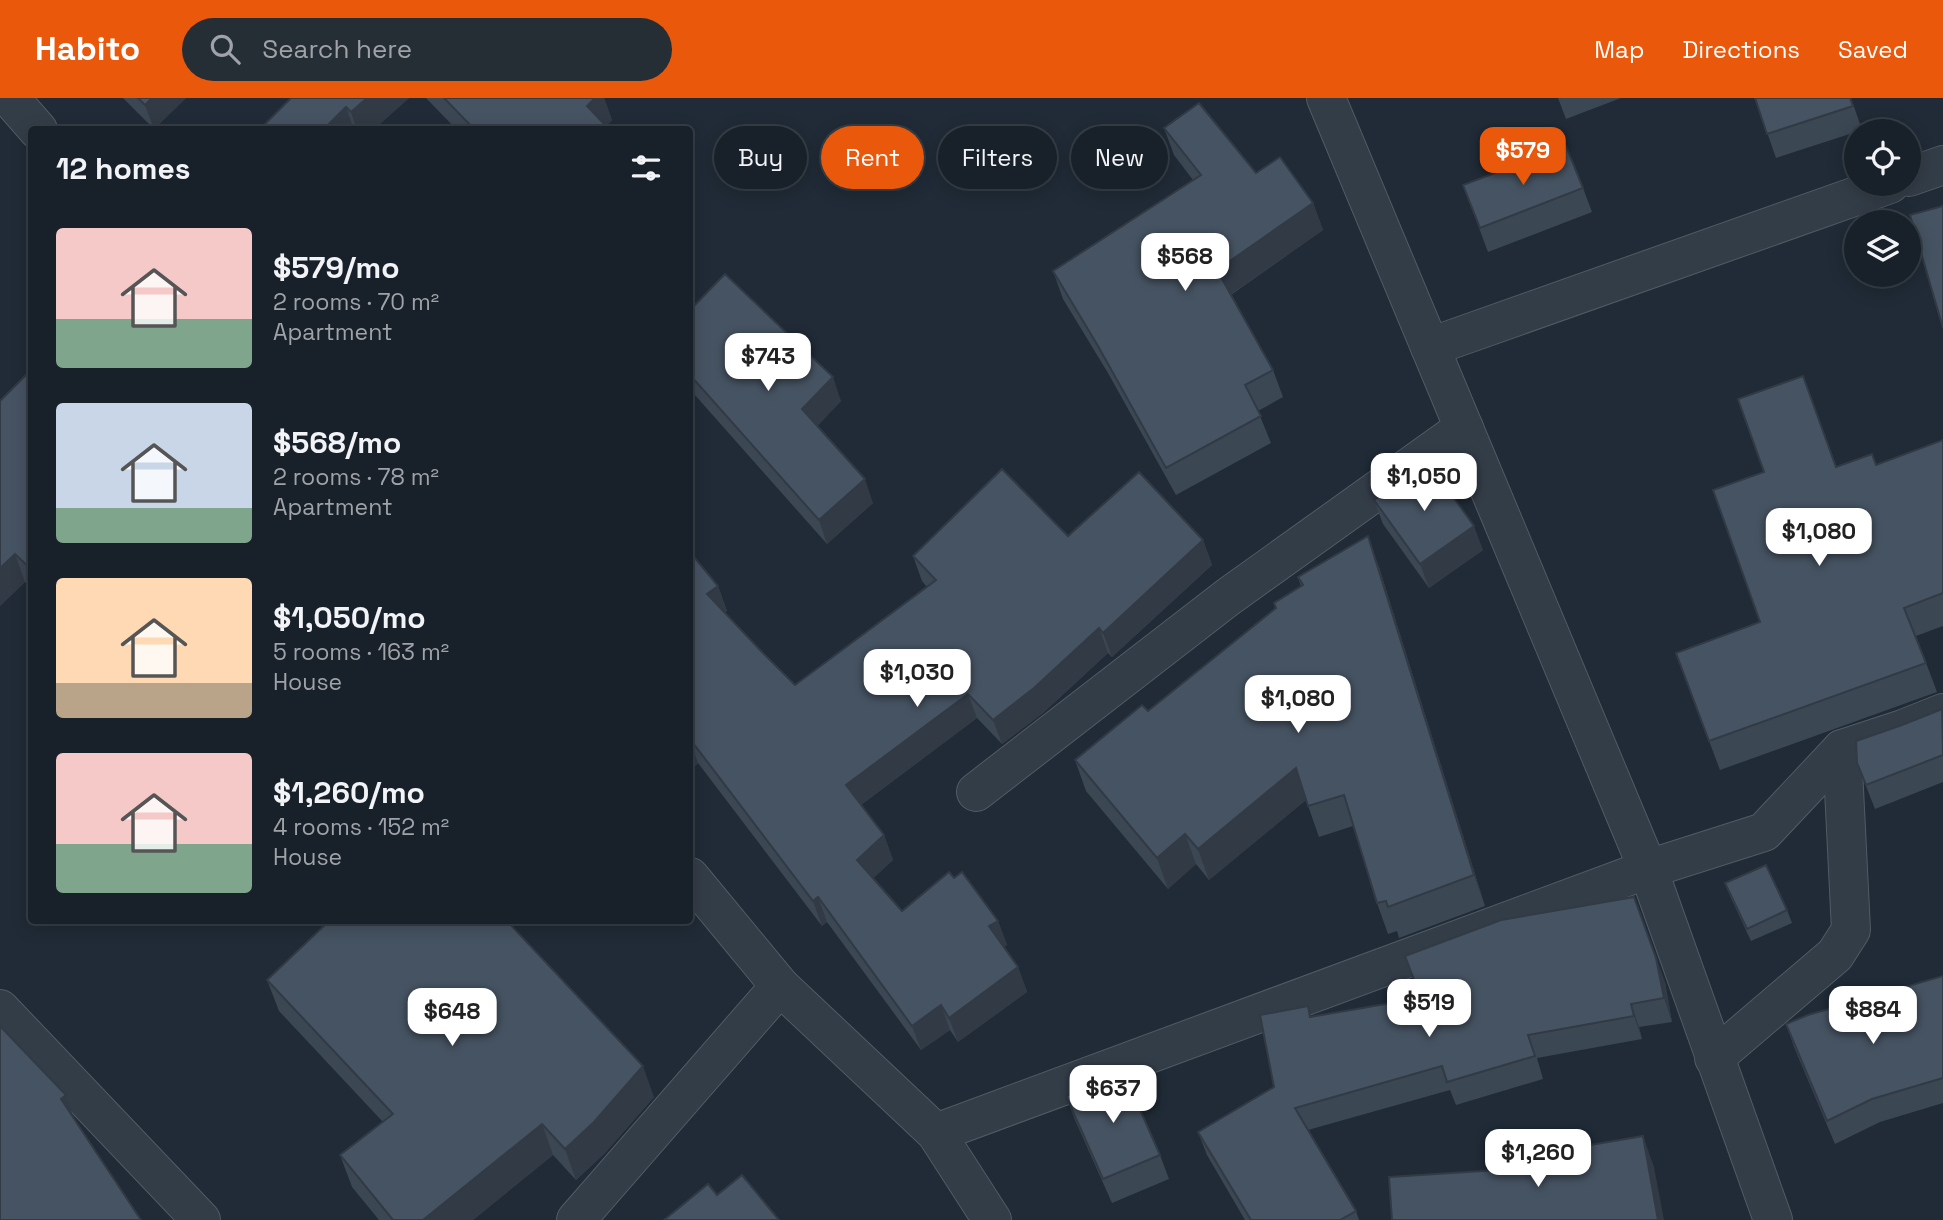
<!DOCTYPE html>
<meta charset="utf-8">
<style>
body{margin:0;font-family:"Space Grotesk",sans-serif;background:#252d35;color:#f1f3f6;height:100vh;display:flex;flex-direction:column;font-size:26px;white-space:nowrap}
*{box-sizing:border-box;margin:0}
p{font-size:23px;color:#9fa3a8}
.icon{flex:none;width:38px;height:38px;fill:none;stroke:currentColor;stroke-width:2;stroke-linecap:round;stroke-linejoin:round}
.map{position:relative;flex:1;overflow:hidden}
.details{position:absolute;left:28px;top:28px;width:665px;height:798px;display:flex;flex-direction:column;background:#182029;border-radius:7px;box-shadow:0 4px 18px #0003,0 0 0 2px #363e46}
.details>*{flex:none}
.banner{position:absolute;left:714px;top:28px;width:665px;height:63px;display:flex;gap:14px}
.tools{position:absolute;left:1844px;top:21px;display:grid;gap:14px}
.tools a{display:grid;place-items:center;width:77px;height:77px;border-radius:50%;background:#182029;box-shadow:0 4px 18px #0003,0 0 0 2px #363e46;font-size:35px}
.price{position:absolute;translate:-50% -60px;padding:0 16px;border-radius:14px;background:#fff;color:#222;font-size:23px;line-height:46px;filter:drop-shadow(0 2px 4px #0008)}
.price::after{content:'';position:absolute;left:50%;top:42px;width:21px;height:16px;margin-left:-10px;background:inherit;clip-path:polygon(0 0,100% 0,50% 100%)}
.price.on{background:#ea580c;color:#fff}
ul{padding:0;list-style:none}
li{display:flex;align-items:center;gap:21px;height:175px;padding:0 28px}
li span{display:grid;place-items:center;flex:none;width:196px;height:140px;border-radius:7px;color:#555}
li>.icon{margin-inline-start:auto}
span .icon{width:84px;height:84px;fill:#fffc;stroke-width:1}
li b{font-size:30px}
h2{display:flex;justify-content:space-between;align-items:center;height:84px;padding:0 28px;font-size:30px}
.chip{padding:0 24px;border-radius:32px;background:#182029;box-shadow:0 4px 18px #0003,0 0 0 2px #363e46;font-size:24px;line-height:63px}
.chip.on{background:#ea580c;color:#fff}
header{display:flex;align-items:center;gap:42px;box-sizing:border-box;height:98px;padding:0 35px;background:#ea580c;color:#fff}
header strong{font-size:33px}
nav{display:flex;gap:38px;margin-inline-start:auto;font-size:24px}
.search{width:490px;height:63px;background:#252d35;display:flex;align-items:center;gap:18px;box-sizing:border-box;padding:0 24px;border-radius:38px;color:#9fa3a8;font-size:26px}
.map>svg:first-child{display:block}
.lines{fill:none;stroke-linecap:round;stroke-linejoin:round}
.minor-casing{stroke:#515b66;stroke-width:40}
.minor{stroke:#333d48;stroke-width:38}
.wall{fill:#3c4754}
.shaded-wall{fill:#313a45}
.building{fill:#465362;stroke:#313a45;stroke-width:2}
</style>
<header>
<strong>Habito</strong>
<div class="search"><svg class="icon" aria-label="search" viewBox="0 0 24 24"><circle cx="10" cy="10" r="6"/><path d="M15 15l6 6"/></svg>Search here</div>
<nav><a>Map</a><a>Directions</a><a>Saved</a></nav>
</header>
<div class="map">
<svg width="1943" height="1122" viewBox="0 0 1943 1122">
<rect width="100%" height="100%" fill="#202b37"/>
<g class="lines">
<g class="minor-casing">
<g id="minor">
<path d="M10 0 38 32"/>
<path d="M1326 0 1648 771 1773 1122"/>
<path d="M1909 79 1943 67"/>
<path d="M1430 249 1890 86"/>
<path d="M976 694 1228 499 1464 330"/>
<path d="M690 779 780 888 936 1035 992 1122"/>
<path d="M0 911 201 1122"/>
<path d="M1714 960 1835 857 1851 832 1842 651 1903 631 1943 615"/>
<path d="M936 1035 1648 771 1764 734 1842 651"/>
<path d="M576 1122 780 888"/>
</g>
</g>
<use href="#minor" class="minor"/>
</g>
<g class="wall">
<path d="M123 0H186L154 31Z"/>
<path d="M291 0H409L373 32H259Z"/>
<path d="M426 0H604L612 22 606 28 610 32H457Z"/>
<path d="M1558 0H1621L1566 21Z"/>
<path d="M1755 0H1851L1862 32 1776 60Z"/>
<path d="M1164 30 1313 105 1323 132 1231 197 1273 272 1283 299 1258 313 1271 345 1176 397 1108 275 1063 201 1053 173 1193 82 1174 57Z"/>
<path d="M1463 87 1583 90 1592 114 1488 154Z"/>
<path d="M690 212 841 303 817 328 873 405 827 446 694 296 690 286Z"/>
<path d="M32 271V490L25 484 0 508Z"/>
<path d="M1943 342V528L1916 538 1937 594 1720 672 1676 555 1760 524 1836 369 1876 367Z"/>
<path d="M1374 402 1483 452 1429 490 1383 426Z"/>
<path d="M1068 438 1203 442 1212 467 1112 559 1108 555 1043 615 1002 646 977 620 861 707 884 737 893 762 873 780 902 813 954 780 998 823 1007 847 1004 849 1018 869 1027 894 958 944 950 932 921 952 827 824 822 828 698 665 690 673V454L718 488 727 513 724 515 762 554 795 587 927 489 922 483 913 458Z"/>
<path d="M1379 469 1485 808 1399 840 1397 833 1388 836 1377 805 1353 728 1319 739 1306 702 1209 782 1196 766 1168 791 1086 693 1075 662 1148 613 1275 510 1274 505 1301 489 1298 479Z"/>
<path d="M1943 611V684L1875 711 1857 665 1902 627Z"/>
<path d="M1725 785 1787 812 1792 825 1751 843 1730 798Z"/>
<path d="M328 822H508L510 827 654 999 605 1055 576 1082 553 1057 473 1122H379L352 1089 340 1057 383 1024 279 913 267 882 329 824Z"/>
<path d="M1943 878V1005L1880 1024 1835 1046 1794 949 1786 926Z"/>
<path d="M1665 884 1672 924 1639 929 1642 941 1537 960 1543 981 1456 1007 1450 992 1308 1032 1356 1113 1359 1122H1245L1207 1057 1198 1034 1274 989 1312 919Z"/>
<path d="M1066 998 1160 1057 1169 1081 1112 1105 1075 1022Z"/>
</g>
<g class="shaded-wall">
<path d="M152 0H186L154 31 145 7Z"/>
<path d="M367 0H409L373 32H357L351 14Z"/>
<path d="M595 0H604L612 22 602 32 587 8Z"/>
<path d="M346 9 354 32H323Z"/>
<path d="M1313 105 1323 132 1227 199 1217 172Z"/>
<path d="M833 279 841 303 811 335 802 311Z"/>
<path d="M865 381 873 405 827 446 819 422Z"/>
<path d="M1474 428 1483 452 1429 490 1420 466Z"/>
<path d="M1368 438 1379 469 1485 808 1474 777Z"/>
<path d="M1203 442 1212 467 1112 559 1103 535Z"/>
<path d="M15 456 25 484 0 508V470Z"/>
<path d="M718 488 727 513 716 521 707 496Z"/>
<path d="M1099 530 1108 555 1043 615 1002 646 993 622Z"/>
<path d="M968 596 977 620 855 711 846 687Z"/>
<path d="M690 642 698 665 690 673Z"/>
<path d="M1296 670 1307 701 1209 782 1198 751Z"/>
<path d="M1185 736 1196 766 1168 791 1157 760Z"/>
<path d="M884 737 893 762 866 787 857 762Z"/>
<path d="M818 799 827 824 822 828 813 803Z"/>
<path d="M1634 799 1665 884 1672 924 1664 900Z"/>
<path d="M998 823 1007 847 998 853 989 828Z"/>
<path d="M1018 869 1027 894 958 944 949 920Z"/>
<path d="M1631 906 1639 929 1642 941 1634 918Z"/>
<path d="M941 907 950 932 921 952 912 928Z"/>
<path d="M643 968 654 999 605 1055 576 1082 565 1051Z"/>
<path d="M66 997 74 1021 61 1001Z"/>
<path d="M542 1026 553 1057 473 1122H423Z"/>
<path d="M1643 1038 1654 1069 1664 1122H1658Z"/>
</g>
<g class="building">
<path d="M138 0H152L145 7Z"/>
<path d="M291 0H367L351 14 346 9 323 32H259Z"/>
<path d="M444 0H595L587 8 610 32H475Z"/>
<path d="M1755 0H1850L1853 8 1767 36Z"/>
<path d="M1199 5 1256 75 1280 59 1313 105 1217 172 1273 272 1245 287 1261 318 1166 370 1098 248 1053 173 1201 77 1164 30Z"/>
<path d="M1566 48 1583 90 1480 130 1463 87Z"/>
<path d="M1943 108V230L1910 117Z"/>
<path d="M725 176 833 279 802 311 865 381 819 422 690 277V244L694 240 690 236V212Z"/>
<path d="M32 271V472L15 456 0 470V303Z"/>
<path d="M1803 278 1836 369 1872 356 1876 367 1943 342V495L1904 510 1926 565 1709 643 1676 555 1760 524 1713 392 1764 374 1738 301Z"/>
<path d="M1428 364 1474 428 1420 466 1374 402Z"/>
<path d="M1002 371 1068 438 1139 374 1203 442 1103 535 1099 530 1034 590 993 622 968 596 846 687 884 737 857 762 902 813 949 774 954 780 962 774 998 823 989 828 1018 869 949 920 941 907 912 928 818 799 813 803 690 641V454L718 488 707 496 762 554 795 587 936 482 913 458Z"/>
<path d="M1368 438 1474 777 1388 809 1386 803 1377 805 1344 697 1308 708 1296 670 1198 751 1185 736 1157 760 1075 662 1142 607 1148 613 1276 510 1274 505 1303 487 1298 479Z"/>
<path d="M1942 611 1943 657 1866 687 1857 665 1856 643 1902 627Z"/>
<path d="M1766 767 1787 812 1747 831 1725 785Z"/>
<path d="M1634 799 1656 860 1664 900 1631 906 1634 918 1528 937 1535 958 1447 984 1442 968 1295 1010 1356 1113 1340 1122H1251L1198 1034 1274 989 1260 917 1308 908 1310 919 1421 900 1405 858 1501 822Z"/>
<path d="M330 822H506L643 968 594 1024 565 1051 542 1026 423 1122H393L340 1057 393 1016 267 882Z"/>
<path d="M1943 878V980L1872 1001 1827 1023 1786 926 1808 917Z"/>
<path d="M0 928 66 997 61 1001 141 1122H0Z"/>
<path d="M1123 973 1160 1057 1103 1081 1066 998Z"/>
<path d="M1643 1038 1658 1122H1392L1389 1079 1528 1070 1526 1058Z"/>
<path d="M742 1077 779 1122H664L708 1086 717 1097Z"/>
</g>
</svg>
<div class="tools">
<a><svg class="icon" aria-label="locate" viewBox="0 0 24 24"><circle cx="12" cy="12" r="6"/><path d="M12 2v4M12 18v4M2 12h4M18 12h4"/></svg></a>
<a><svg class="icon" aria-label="layers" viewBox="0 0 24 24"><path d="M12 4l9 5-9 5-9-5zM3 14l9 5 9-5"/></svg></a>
</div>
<b class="price on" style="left:1523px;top:89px">$579</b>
<b class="price" style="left:1185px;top:195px">$568</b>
<b class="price" style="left:768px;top:295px">$743</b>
<b class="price" style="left:1424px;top:415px">$1,050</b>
<b class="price" style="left:1819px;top:470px">$1,080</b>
<b class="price" style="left:917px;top:611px">$1,030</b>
<b class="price" style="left:1298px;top:637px">$1,080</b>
<b class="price" style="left:1429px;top:941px">$519</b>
<b class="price" style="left:1873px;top:948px">$884</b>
<b class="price" style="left:452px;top:950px">$648</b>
<b class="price" style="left:1113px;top:1027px">$637</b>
<b class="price" style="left:1538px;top:1091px">$1,260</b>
<div class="banner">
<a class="chip">Buy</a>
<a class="chip on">Rent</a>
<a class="chip">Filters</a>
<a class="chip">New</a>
</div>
<section class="details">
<h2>12 homes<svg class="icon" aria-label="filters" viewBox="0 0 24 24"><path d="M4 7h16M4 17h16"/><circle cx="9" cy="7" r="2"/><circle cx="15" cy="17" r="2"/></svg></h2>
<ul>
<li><span style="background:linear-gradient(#f6c9c9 65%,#7fa58c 0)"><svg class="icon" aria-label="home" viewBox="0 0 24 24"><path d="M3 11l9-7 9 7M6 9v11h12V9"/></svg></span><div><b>$579/mo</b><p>2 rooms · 70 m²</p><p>Apartment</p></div></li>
<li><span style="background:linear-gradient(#c9d6e8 75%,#7fa58c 0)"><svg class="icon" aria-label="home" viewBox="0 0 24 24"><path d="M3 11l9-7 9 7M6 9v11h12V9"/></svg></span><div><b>$568/mo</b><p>2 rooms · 78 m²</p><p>Apartment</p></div></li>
<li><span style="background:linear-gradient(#ffd9b3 75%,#b9a48a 0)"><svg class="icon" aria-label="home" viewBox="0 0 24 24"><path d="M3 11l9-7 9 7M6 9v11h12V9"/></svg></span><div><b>$1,050/mo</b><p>5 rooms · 163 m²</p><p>House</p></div></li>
<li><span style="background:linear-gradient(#f6c9c9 65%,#7fa58c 0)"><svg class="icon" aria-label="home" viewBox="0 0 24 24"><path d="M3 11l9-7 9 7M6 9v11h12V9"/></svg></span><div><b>$1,260/mo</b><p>4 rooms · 152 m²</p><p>House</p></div></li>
</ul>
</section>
</div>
